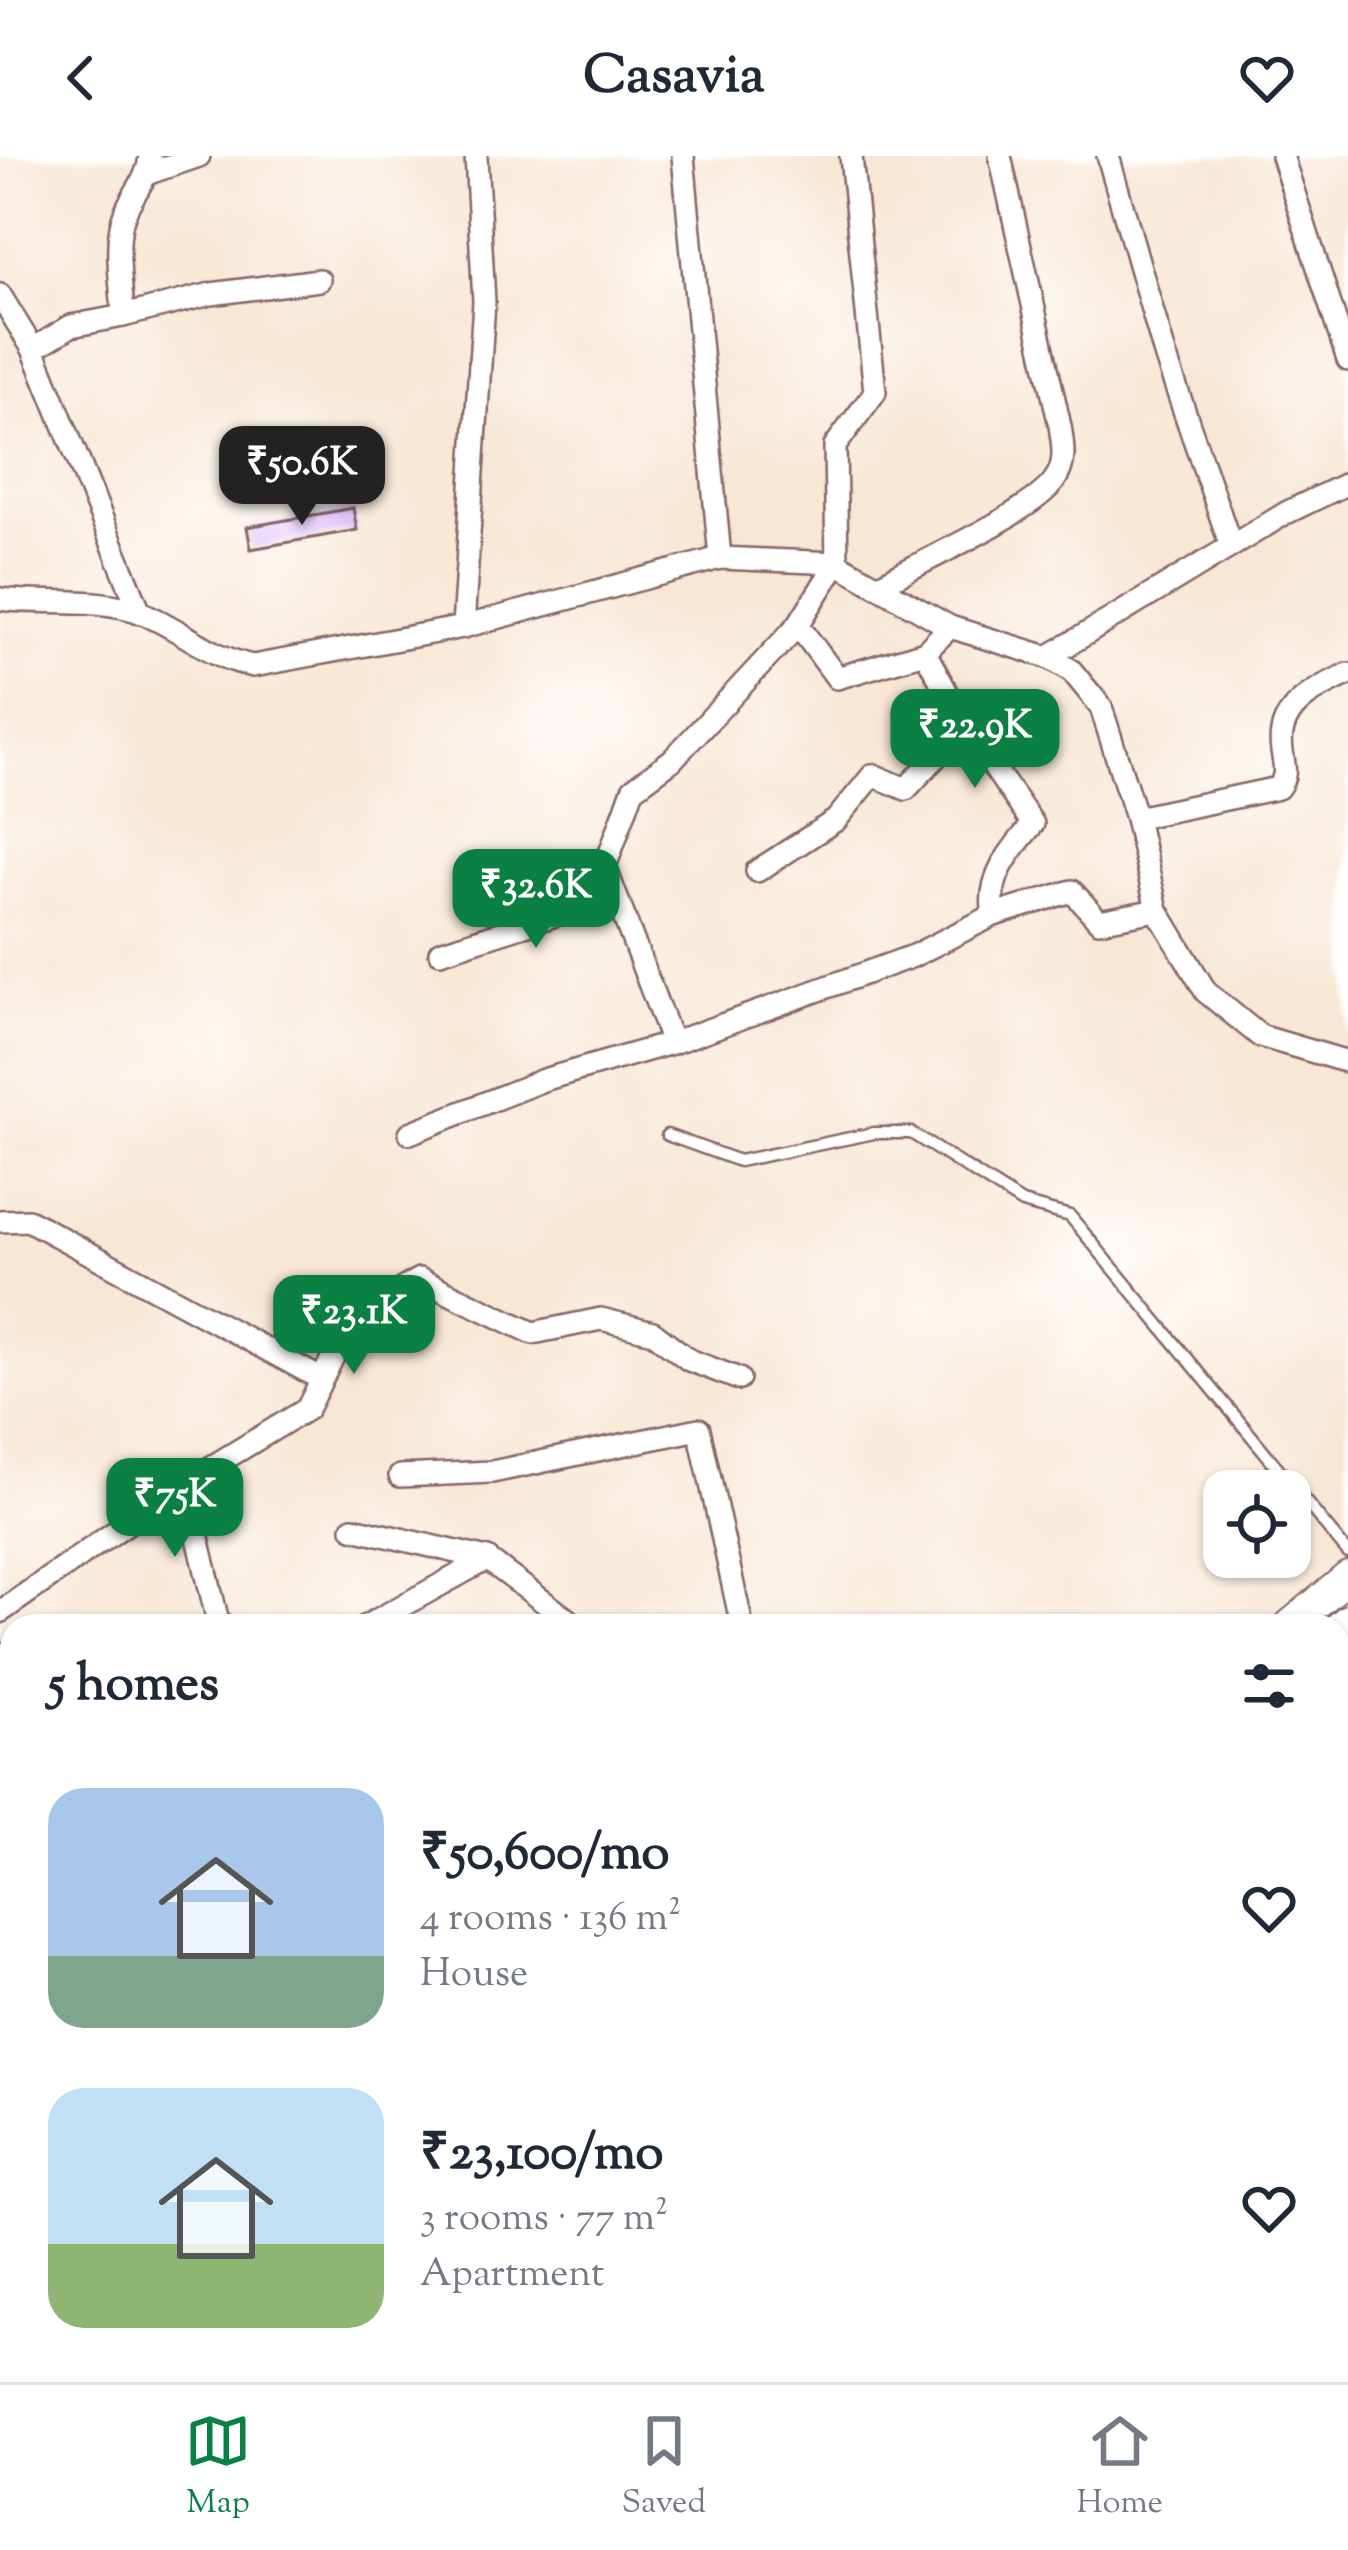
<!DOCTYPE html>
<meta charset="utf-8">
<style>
body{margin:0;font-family:"Sorts Mill Goudy",serif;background:#f2f2f3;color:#1f2937;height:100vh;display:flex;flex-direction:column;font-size:45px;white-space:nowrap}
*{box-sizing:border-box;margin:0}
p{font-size:39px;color:#747a83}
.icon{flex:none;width:66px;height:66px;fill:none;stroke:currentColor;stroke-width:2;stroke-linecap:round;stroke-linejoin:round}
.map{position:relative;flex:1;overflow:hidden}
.drawer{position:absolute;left:0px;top:1458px;width:1350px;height:768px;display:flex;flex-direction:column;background:#fff;border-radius:36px 36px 0 0;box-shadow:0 3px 9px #0004}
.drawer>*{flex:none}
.fabs{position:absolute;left:1203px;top:1314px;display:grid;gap:24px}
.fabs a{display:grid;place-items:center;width:108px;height:108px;border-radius:24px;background:#fff;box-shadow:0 3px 9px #0004;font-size:60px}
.price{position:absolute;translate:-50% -102px;padding:0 27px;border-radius:24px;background:#0b8043;color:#fff;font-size:39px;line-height:78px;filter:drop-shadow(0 3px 6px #0008)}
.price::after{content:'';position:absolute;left:50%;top:72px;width:36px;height:27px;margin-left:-18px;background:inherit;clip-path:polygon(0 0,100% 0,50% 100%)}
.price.active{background:#222;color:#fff}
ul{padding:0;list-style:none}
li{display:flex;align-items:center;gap:36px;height:300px;padding:0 48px}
li span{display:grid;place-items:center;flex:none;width:336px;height:240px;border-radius:36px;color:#555}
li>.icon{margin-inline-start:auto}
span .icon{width:144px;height:144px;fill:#fffc;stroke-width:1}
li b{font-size:51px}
h2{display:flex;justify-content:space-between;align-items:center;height:144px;padding:0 48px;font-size:51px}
header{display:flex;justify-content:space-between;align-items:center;height:156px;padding:0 48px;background:#fff;font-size:54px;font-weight:700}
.tabs{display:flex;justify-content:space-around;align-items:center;height:168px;border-top:3px solid #e0e1e3;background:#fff;font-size:33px;color:#747a83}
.tabs a{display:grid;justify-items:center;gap:6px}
.tabs .active{color:#0b8043}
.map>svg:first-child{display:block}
.building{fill:#d8b0f9}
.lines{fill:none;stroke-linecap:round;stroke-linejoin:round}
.lane-casing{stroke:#876566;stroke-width:15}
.street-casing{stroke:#876566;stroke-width:26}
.secondary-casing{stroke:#876566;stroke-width:34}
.lane{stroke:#fff;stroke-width:10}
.street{stroke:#fff;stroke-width:21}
.secondary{stroke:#fff;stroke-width:30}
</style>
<header><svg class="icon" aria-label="back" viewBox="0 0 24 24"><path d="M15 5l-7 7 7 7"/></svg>Casavia<svg class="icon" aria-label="heart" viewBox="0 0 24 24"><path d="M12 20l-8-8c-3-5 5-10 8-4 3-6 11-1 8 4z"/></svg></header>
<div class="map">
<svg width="1348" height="2226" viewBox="0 0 1348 2226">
<rect width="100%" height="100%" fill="#fff"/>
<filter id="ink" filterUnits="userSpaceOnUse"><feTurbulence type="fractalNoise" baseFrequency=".00833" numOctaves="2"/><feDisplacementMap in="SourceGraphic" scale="24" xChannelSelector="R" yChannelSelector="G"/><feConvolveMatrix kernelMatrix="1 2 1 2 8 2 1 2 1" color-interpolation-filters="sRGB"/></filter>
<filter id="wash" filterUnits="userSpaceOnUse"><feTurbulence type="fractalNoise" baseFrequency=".004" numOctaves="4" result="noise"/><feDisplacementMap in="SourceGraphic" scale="48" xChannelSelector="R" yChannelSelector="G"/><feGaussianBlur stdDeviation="2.7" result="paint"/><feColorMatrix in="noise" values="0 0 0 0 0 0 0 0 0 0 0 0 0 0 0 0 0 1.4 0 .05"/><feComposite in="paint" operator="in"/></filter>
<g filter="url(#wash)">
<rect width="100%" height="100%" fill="#f8e7d4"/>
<g id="blocks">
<path class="building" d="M353 352 357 374 251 393 247 371Z"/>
</g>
</g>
<g filter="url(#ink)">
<use href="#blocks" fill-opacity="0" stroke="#876566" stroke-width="3"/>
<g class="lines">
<g class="lane-casing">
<g id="lane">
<path d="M667 979 739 1005 874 977H911L1022 1047 1070 1060 1348 1397"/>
<path d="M1338 1768 1348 1765"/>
</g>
</g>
<g class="street-casing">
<g id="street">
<path d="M683 0 720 402"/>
<path d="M1108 0 1166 202 1231 390"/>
<path d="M1282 0 1348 204"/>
<path d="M149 17 199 0"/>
<path d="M0 139 33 193 140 456"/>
<path d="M123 160 211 138 319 124"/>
<path d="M33 193 71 170 123 160C122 130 114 91 123 62 130 39 148 26 150 0"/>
<path d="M881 428C920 406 1031 357 1054 325 1067 308 1063 289 1060 270L1000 0"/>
<path d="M0 443C45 449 100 440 142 457 180 472 211 502 253 510L463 471 720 402 837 407 950 471 1048 501 1071 514 1101 551 1136 662 1157 754 1206 836 1260 880 1348 906"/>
<path d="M798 469 837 522 925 496 950 471"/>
<path d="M463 471 484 146 476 0"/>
<path d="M925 496 965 570 1033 668C1010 695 986 723 994 759"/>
<path d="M1048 501 1286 357 1348 327"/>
<path d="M1136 662 1278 632C1288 619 1284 610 1282 595 1275 552 1315 533 1348 518"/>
<path d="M757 715 836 664 873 619 906 633 965 570"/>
<path d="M440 796 615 740"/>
<path d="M672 887 605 711 633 633 672 604 798 469 837 407 835 290 875 236 851 0"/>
<path d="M410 977 543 924 672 887 913 800 994 759 1072 735 1099 765 1157 754"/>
<path d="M0 1065 28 1064 321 1223"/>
<path d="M400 1320 492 1316 699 1273 742 1470"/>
<path d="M185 1327 219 1470"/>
<path d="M353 1372 487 1403 576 1470"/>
<path d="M0 1456 185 1327 307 1253 352 1163 419 1123 533 1177 601 1163 653 1176 689 1204 739 1223"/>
<path d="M366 1470 487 1403"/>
<path d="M0 1498 12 1516"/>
<path d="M0 1887 12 1880"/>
<path d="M1339 2156 1348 2152"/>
<path d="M781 2214 800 2226"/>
<path d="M192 2226 220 2220"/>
</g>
</g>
<g class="secondary-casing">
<g id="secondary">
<path d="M1289 1470 1348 1421"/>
<path d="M1338 1472 1348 1464"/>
<path d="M475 2226 485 2214"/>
<path d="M512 2226 522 2214"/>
</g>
</g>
<use href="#lane" class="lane"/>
<use href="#street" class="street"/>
<use href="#secondary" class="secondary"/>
</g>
</g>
</svg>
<div class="fabs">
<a><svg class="icon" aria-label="locate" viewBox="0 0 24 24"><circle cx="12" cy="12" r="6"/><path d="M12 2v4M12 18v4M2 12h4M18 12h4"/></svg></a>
</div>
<b class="price active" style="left:302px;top:372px">₹50.6K</b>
<b class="price" style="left:975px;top:635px">₹22.9K</b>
<b class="price" style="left:536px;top:795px">₹32.6K</b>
<b class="price" style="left:354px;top:1221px">₹23.1K</b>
<b class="price" style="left:175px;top:1404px">₹75K</b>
<section class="drawer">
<h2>5 homes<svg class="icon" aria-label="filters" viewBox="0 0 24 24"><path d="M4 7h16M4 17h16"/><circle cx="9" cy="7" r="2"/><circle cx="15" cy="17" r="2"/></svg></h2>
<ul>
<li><span style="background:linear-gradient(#a9c7e8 70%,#7fa58c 0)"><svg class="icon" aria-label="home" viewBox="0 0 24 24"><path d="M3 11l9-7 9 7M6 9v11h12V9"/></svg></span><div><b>₹50,600/mo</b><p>4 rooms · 136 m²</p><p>House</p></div><svg class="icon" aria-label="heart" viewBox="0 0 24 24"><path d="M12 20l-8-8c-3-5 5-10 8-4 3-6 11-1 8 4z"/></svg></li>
<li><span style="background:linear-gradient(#bfe0f5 65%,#8fb573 0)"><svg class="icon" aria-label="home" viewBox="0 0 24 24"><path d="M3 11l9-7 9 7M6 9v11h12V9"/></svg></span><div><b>₹23,100/mo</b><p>3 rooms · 77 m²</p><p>Apartment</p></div><svg class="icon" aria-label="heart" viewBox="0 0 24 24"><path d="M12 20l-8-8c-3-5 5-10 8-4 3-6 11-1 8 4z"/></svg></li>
</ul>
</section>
</div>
<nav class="tabs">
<a class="active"><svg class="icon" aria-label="map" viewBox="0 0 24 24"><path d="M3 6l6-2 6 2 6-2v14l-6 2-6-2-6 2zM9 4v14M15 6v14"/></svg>Map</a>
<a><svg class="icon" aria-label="saved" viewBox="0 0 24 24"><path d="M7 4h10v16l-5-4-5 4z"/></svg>Saved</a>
<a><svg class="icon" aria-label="home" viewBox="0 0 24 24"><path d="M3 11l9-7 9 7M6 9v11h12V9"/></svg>Home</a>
</nav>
